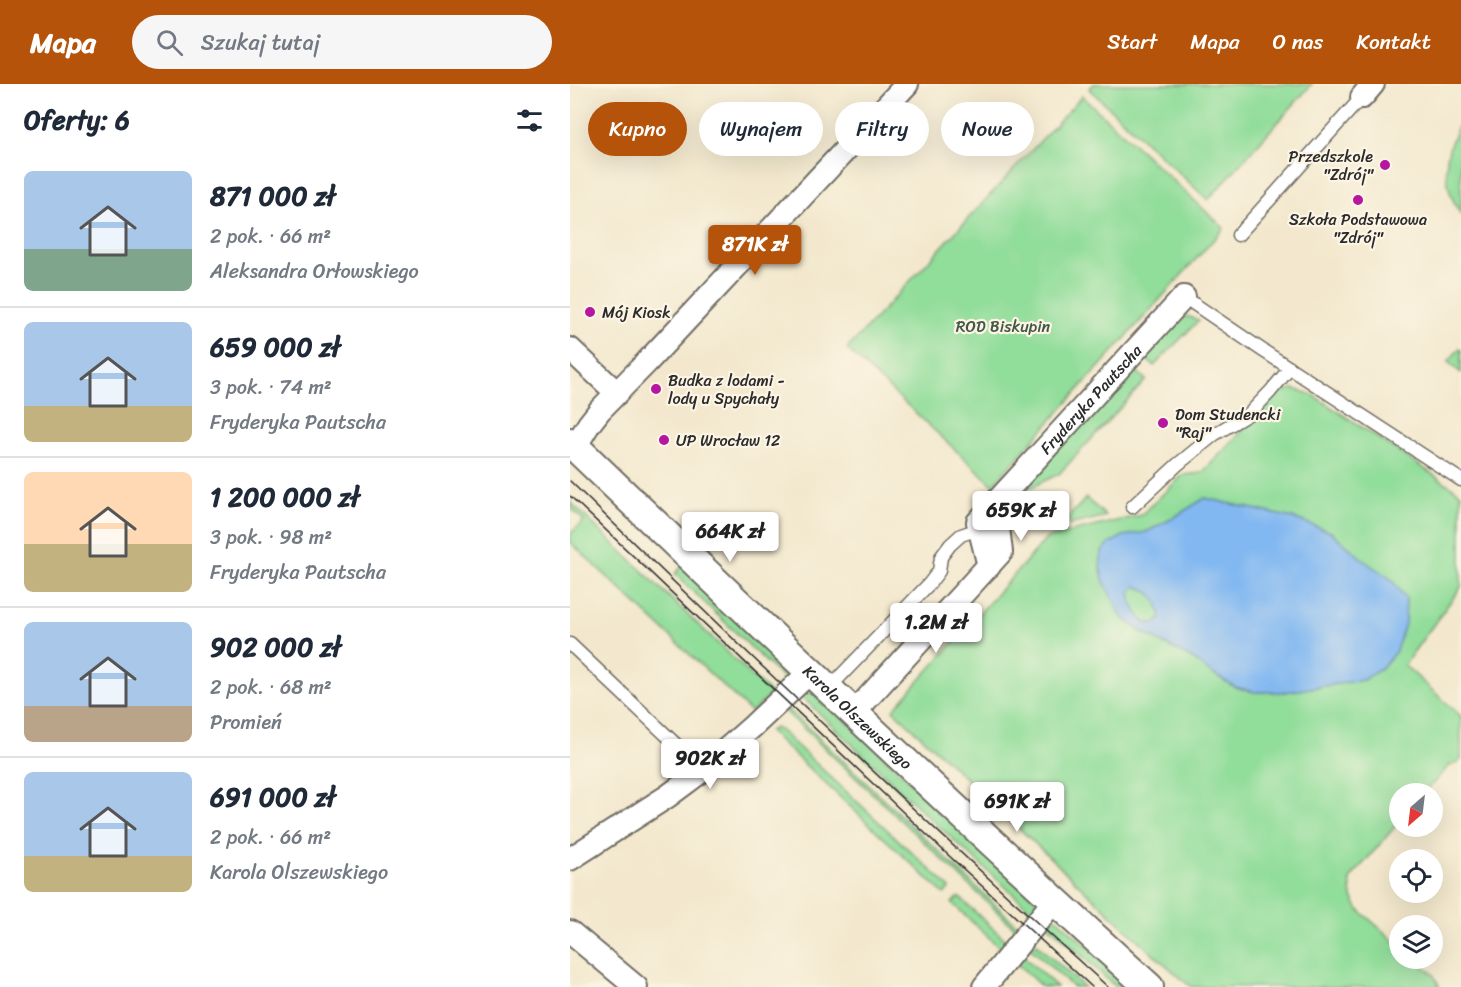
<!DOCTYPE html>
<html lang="pl">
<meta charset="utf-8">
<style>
body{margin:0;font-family:Sriracha,sans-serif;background:#f6f6f7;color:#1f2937;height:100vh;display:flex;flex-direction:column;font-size:22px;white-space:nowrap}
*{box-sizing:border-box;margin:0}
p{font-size:20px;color:#747a83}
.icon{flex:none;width:33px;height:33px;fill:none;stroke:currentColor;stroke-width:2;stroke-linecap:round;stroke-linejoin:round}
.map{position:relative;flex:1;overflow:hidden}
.side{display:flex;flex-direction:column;background:#fff;width:570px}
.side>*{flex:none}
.hud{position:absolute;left:18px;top:18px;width:570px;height:54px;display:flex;gap:12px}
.needle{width:39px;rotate:208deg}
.controls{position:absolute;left:819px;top:699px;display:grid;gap:12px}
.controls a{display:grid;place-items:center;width:54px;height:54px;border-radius:50%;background:#fff;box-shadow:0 6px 24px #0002;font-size:30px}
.price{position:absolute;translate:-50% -51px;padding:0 14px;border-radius:6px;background:#fff;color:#222;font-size:20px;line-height:39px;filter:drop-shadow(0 2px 3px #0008)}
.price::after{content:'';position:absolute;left:50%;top:36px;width:18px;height:14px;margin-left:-9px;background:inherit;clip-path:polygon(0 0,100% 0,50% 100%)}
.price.on{background:#b45309;color:#fff}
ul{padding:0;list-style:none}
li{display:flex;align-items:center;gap:18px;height:150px;padding:0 24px}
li+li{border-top:2px solid #e0e1e3}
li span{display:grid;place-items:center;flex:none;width:168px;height:120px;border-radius:9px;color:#555}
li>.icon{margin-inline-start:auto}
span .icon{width:72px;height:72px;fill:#fffc;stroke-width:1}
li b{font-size:26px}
h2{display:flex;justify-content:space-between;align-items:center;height:72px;padding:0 24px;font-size:26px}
.chip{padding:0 21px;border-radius:27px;background:#fff;box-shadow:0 6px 24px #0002;font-size:21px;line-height:54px}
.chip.on{background:#b45309;color:#fff}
header{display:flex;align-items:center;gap:36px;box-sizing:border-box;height:84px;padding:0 30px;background:#b45309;color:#fff}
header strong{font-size:28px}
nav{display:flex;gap:33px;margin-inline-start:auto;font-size:21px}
.search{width:420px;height:54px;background:#f6f6f7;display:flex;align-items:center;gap:15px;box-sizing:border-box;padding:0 21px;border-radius:33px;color:#747a83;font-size:22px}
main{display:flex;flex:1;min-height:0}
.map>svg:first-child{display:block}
.green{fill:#91dd9a;stroke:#5e8462;stroke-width:1.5}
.water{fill:#82b8f1;stroke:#56728e;stroke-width:1.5;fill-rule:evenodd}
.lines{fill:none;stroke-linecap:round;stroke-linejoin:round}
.service-casing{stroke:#716d64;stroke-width:15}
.minor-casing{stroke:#716d64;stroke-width:26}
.tertiary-casing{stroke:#716d64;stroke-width:32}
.service{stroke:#fff;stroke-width:12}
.minor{stroke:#fff;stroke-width:22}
.tertiary{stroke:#fff;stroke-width:28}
.tram{stroke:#2b2b2b;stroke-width:1.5}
.poi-dot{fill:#b5179e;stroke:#fcf5e5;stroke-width:2}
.labels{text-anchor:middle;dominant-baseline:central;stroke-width:4.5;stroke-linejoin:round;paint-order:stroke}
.poi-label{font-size:16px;fill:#2b2b2b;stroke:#fcf5e5;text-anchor:start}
.park-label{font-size:16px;fill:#445847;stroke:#fcf5e5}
.street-label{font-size:16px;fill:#2b2b2b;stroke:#fcf5e5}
</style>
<header>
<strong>Mapa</strong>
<div class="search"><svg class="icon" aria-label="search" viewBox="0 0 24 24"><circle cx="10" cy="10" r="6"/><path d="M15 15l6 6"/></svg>Szukaj tutaj</div>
<nav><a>Start</a><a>Mapa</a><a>O nas</a><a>Kontakt</a></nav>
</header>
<main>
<section class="side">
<h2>Oferty: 6<svg class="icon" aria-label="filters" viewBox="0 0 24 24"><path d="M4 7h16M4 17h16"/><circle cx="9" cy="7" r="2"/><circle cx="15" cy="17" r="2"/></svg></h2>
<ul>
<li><span style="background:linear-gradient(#a9c7e8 65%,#7fa58c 0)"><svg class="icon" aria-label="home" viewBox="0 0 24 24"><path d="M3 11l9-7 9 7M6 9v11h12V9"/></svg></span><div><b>871 000 zł</b><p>2 pok. · 66 m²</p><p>Aleksandra Orłowskiego</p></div></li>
<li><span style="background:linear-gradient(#a9c7e8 70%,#c2b280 0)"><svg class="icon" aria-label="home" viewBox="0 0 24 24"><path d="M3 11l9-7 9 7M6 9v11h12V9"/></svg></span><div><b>659 000 zł</b><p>3 pok. · 74 m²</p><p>Fryderyka Pautscha</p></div></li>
<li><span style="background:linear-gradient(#ffd9b3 60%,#c2b280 0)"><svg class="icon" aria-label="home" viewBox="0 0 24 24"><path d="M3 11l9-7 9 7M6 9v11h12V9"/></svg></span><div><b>1 200 000 zł</b><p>3 pok. · 98 m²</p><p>Fryderyka Pautscha</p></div></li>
<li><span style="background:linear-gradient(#a9c7e8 70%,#b9a48a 0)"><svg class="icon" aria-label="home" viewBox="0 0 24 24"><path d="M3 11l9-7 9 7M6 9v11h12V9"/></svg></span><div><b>902 000 zł</b><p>2 pok. · 68 m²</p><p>Promień</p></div></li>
<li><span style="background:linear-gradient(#a9c7e8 70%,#c2b280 0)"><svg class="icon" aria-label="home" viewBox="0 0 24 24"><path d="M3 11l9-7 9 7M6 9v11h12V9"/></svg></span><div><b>691 000 zł</b><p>2 pok. · 66 m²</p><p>Karola Olszewskiego</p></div></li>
</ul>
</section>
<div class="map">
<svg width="891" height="903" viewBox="0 0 891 903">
<rect width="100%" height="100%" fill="#fcf5e5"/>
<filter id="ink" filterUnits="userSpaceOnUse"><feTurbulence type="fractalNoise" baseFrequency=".0167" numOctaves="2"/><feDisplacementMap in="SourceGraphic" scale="12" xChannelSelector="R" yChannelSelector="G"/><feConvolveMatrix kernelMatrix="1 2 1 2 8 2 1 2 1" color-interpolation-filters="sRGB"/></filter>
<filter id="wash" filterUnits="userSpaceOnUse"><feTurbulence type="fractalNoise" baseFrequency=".008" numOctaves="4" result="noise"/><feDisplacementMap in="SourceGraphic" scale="24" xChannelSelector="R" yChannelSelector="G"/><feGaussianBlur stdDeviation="1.35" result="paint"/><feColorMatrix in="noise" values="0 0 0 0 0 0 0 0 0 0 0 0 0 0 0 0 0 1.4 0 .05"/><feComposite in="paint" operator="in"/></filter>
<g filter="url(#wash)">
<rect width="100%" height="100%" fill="#f3e8cd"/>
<g class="green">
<path d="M523 0H742L638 116 519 5Z"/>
<path d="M512 12 654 144 423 401 277 265Z"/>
<path d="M891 38V131C871 100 871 70 891 38Z"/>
<path d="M616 232 629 236 584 282 570 270 607 234Z"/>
<path d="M889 265 891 266V289L878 278Z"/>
<path d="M562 283 576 296 489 390 445 411Z"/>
<path d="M724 305 743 311 891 409V503L834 581 891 632V676L878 683 854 709 830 710 829 738 780 795 782 813 789 826 829 861 830 874 845 875 863 890 870 903H621L572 860 323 626 477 454 571 431 613 391 632 389 707 311 713 307Z"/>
<path d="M516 414 536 432 500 441 495 437Z"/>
<path d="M0 418 201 610 182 629 0 458V450L14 437 0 423Z"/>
<path d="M113 481 220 589V594L217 598 105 490Z"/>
<path d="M235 608 247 610 471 820 463 828 355 730 229 610Z"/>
<path d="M216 623 450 844 448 847 214 626Z"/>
<path d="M205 644 211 647 380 804 374 810 199 647Z"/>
<path d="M389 813 439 859 432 866 382 819Z"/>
<path d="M484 832 562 903H546L477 840Z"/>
<path d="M463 857 514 903H503L458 862Z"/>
<path d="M451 870 487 903H472L444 877Z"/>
</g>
<path class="water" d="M635 414 723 434 761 448 796 478 821 495 836 515 835 540 826 567 812 584 793 596 715 608H684L665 603 641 589 623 575 570 547 552 533 534 498 530 483 532 467 539 460 553 452 576 448 601 435ZM566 502C583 508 588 517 591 534L587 539H575C567 529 561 522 560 508Z"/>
</g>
<g filter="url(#ink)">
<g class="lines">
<g class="service-casing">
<g id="service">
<path d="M668 151 792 13"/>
<path d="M614 213 692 266 891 396"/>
<path d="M562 423 607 381 645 350 680 329 700 308 720 284"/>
<path d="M0 560 133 686"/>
<path d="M258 605 359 500 369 487 371 473 380 461 391 451 409 445"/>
</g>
</g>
<g class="minor-casing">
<g id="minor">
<path d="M792 13 803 0"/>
<path d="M0 265 47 309"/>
<path d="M5 363 19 340 30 326 77 278 337 0"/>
<path id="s1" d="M419 482 408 438 614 213"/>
<path d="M284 629 431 468 425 418"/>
<path d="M0 775 98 712 133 686 183 642 240 588"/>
<path d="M0 848 66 903"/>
<path d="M414 903 484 817"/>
</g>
</g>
<g class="tertiary-casing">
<g id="tertiary">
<path id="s2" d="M0 358C191 542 383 725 579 903"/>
</g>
</g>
<use href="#service" class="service"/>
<use href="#minor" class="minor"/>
<use href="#tertiary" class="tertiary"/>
<g class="tram">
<path d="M0 397C176 569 355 738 538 903"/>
<path d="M0 412 376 769 522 903"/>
</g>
</g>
</g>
<g class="poi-dot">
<circle cx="815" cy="81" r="6"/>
<circle cx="788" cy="116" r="6"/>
<circle cx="20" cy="228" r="6"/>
<circle cx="86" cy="305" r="6"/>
<circle cx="593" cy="339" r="6"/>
<circle cx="94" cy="356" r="6"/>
</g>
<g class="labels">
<g class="poi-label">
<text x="803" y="72" text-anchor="end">Przedszkole<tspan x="803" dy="18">"Zdrój"</tspan></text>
<text x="788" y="135" text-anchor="middle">Szkoła Podstawowa<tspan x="788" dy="18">"Zdrój"</tspan></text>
<text x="32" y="228">Mój Kiosk</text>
<text x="98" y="296">Budka z lodami -<tspan x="98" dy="18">lody u Spychały</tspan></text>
<text x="605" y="330">Dom Studencki<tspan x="605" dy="18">"Raj"</tspan></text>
<text x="106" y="356">UP Wrocław 12</text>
</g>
<g class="park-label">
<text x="433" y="242">ROD Biskupin</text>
</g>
<g class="street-label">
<text stroke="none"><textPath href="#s1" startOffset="212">Fryderyka Pautscha</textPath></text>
<text stroke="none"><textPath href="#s2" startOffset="398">Karola Olszewskiego</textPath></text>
</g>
</g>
</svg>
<div class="controls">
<a><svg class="needle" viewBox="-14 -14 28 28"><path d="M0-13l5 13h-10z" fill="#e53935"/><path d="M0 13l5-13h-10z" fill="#747a83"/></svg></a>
<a><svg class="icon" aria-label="locate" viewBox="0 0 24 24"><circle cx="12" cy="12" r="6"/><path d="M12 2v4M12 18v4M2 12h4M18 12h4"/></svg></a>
<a><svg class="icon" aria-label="layers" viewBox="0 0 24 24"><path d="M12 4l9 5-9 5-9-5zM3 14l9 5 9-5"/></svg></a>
</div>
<b class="price on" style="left:185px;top:192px">871K zł</b>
<b class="price" style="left:451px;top:458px">659K zł</b>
<b class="price" style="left:160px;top:479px">664K zł</b>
<b class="price" style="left:366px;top:570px">1.2M zł</b>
<b class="price" style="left:140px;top:706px">902K zł</b>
<b class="price" style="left:447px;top:749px">691K zł</b>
<div class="hud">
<a class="chip on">Kupno</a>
<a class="chip">Wynajem</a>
<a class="chip">Filtry</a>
<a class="chip">Nowe</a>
</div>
</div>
</main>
